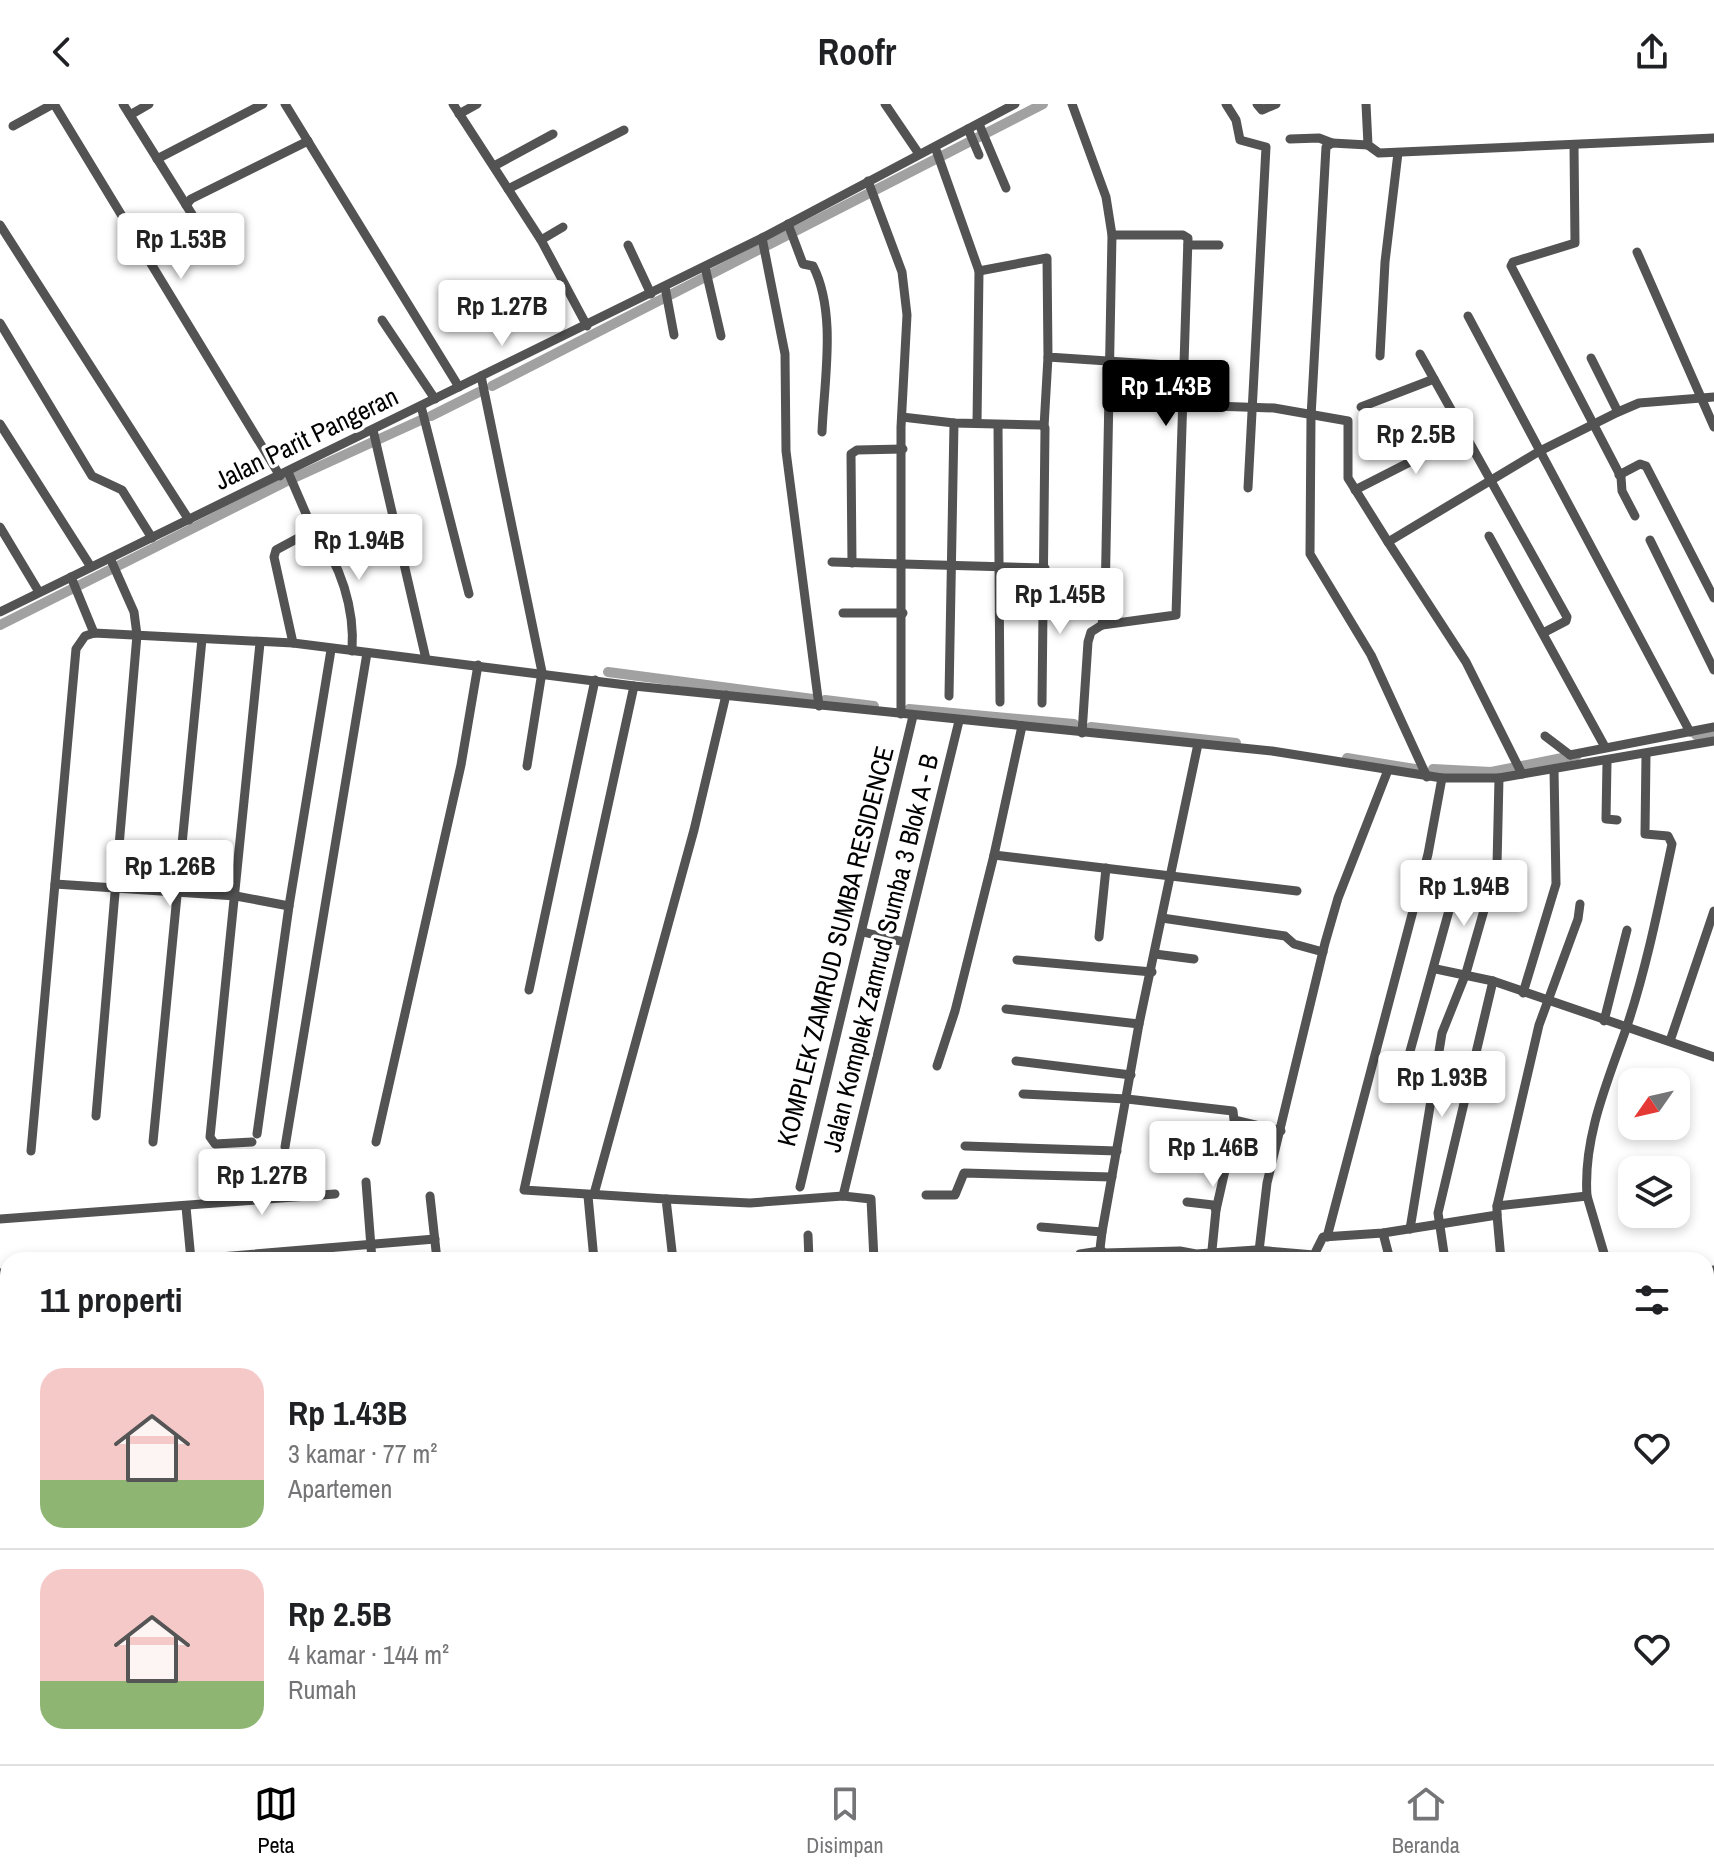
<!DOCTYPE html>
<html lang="id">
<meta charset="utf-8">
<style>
body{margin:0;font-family:"Archivo Narrow",sans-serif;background:#f6f6f6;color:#202124;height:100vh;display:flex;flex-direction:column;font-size:30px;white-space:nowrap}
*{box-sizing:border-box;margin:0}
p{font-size:26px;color:#757577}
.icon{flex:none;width:44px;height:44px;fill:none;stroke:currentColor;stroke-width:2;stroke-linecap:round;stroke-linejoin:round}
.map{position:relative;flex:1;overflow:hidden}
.panel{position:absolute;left:0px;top:1148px;width:1714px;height:512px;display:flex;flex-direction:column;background:#fff;border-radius:24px 24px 0 0;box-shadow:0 4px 12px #0003}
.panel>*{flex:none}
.needle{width:52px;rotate:236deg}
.controls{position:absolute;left:1618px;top:964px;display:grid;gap:16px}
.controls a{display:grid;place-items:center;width:72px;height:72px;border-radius:16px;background:#fff;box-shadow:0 4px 12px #0003;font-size:40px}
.price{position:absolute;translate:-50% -68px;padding:0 18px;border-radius:8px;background:#fff;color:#222;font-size:26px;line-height:52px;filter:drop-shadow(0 2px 4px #0008)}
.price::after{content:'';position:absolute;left:50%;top:48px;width:24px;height:18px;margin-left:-12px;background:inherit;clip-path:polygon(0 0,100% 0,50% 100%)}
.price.on{background:#000;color:#fff}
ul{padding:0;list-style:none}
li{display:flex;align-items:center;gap:24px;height:200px;padding:0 40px}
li+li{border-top:2px solid #e0e0e0}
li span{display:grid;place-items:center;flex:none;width:224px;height:160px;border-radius:24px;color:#555}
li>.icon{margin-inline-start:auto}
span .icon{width:96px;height:96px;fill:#fffc;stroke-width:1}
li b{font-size:34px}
h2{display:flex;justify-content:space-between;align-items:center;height:96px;padding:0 40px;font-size:34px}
header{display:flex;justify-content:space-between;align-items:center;height:104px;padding:0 40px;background:#fff;font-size:36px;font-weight:800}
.tab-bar{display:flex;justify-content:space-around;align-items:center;height:112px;border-top:2px solid #e0e0e0;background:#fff;font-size:22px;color:#757577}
.tab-bar a{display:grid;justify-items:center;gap:4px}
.tab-bar .on{color:#000}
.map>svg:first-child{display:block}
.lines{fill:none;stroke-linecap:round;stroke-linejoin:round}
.stream{stroke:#a1a1a1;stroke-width:3}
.canal{stroke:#a1a1a1;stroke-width:10}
.street{stroke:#535353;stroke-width:9}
.labels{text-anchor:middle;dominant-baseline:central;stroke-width:7;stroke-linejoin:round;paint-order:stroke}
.street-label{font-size:26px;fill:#000;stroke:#fff}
</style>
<header><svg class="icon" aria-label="back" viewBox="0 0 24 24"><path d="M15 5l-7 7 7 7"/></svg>Roofr<svg class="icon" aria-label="share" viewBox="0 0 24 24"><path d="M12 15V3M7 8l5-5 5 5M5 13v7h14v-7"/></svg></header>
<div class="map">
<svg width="1714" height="1660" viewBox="0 0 1714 1660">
<rect width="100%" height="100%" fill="#fff"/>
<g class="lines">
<path class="stream" d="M833 1660 877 1652"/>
<g class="canal">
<path d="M768 141 1043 0"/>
<path d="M492 282 760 145"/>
<path d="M431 312 479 288"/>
<path d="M0 521 285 378 421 316"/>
<path d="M608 568 813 595"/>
<path d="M825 596 874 602"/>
<path d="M909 605 1074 620"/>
<path d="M1091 623 1236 639"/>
<path d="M1696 631 1714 628"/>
<path d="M1347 654 1415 665"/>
<path d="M1433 665 1491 668 1577 651"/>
</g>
<g class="street">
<path d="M54 0 280 372"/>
<path d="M123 0 198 120"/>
<path d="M285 0 459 283"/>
<path d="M453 0 541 136 587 222"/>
<path d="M885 0 919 50"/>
<path d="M1072 0 1106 93 1112 131 1105 499 1102 521 1091 528 1088 538 1082 629"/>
<path d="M1226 0 1236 16 1240 36 1266 43 1248 384"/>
<path d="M1257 0 1262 6 1276 0"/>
<path d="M1366 0 1368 41 1379 49 1714 34"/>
<path d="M459 10 477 0"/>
<path d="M130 11 149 0"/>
<path d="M979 20 1006 84"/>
<path d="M13 22 53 0"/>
<path d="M968 25 979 51"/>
<path d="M1290 35 1319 34 1332 39"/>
<path d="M1368 41 1332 39 1326 43 1311 313 1310 450 1371 551 1427 673"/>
<path d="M1574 41 1575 139 1513 158 1511 162 1621 373 1622 387 1635 412"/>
<path d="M935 43 979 167 1047 154 1048 253 1182 262"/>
<path d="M157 55 263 0"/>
<path d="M494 62 553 30"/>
<path d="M868 77 902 168 907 211 901 323V610"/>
<path d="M508 85 624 26"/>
<path d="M186 101 191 95 308 37"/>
<path d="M788 120 803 160 813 162C837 209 824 277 822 328"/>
<path d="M0 121 189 416"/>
<path d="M762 134 785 250 786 347 819 602"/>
<path d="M541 136 563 123"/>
<path d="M628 141 651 190"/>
<path d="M1188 141H1219"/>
<path d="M1637 148 1714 323"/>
<path d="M705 163 721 232"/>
<path d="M665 183 674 231"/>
<path d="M1468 212 1690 628"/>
<path d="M382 216 435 295"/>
<path d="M0 219 92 372 122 386 152 434"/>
<path d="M1420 250 1567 513 1566 517 1543 529"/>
<path d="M1380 252 1385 158 1398 49"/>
<path d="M1591 254 1618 308"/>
<path d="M481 272 542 568 527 662"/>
<path d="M1183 301 1274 304 1348 317V374L1388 438"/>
<path d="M421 302 469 490"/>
<path d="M1361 303 1434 275"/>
<path d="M902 313 954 319 1042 321 1045 324 1042 599"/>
<path d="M977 319 979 167"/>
<path d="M0 320 91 463"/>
<path d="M998 321 1000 598"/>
<path d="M1044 323 1048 253"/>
<path d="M373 326 426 555"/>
<path d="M288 368 313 426 276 446 274 453 293 539"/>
<path d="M1619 371 1640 360 1646 362 1714 494"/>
<path d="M1355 386 1465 330"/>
<path d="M0 423 39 488"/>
<path d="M313 426C341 458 355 506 352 547"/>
<path d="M1489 432 1605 643"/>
<path d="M1650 436 1714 566"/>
<path d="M832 458 1045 464"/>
<path d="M852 459 851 350 857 346 903 345"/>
<path d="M71 473 94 529"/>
<path d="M1044 503 1105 499"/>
<path d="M0 508 762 134 1015 0"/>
<path d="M843 509H903"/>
<path d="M1102 521 1176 511 1188 134 1183 131H1112"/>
<path d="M634 582 524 1086 666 1095 673 1156"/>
<path d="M949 592 954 319"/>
<path d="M1545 632 1570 651"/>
<path d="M1198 640 1139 920 1102 1128 1100 1145 1104 1149 1180 1147 1196 1150 1256 1146 1314 1151 1323 1133 1383 1129 1497 1111V1102L1587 1092C1583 1034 1607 979 1626 925 1646 866 1659 801 1672 740L1668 732 1645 730 1646 651"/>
<path d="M1570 651 1714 623"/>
<path d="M1607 658 1606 715 1617 716"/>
<path d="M1522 670 1466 558 1388 438 1538 348 1618 308 1639 299 1714 293"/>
<path d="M994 751 1022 622"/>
<path d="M55 780 236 792 289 802"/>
<path d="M1162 814 1285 832 1294 840 1323 848"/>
<path d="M863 828 904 838"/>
<path d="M1099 833 1106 764"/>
<path d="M1155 850 1194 855"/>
<path d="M1017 856 1152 868"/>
<path d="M1436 865 1493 877 1714 953"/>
<path d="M529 886 595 576"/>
<path d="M1523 889 1556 780 1554 665"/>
<path d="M1006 905 1139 920"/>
<path d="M1604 917 1627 826"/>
<path d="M1670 937 1714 807"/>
<path d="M1016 957 1131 971"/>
<path d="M937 962 955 907 994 751 1297 787"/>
<path d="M1404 969 1458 774"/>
<path d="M1023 990 1127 995 1233 1007 1234 1016 1281 1027"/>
<path d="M96 1012 137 531 134 508 110 454"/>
<path d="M257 1030 289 802 331 546"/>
<path d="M153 1038 202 535"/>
<path d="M252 1038 215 1040 210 1033 260 539"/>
<path d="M376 1038 461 661 478 561"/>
<path d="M965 1042 1117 1047"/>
<path d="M285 1043 367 549"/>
<path d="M31 1047 76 545 85 532 94 529 293 539 634 582 1272 647 1442 674H1499L1714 637"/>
<path d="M366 1078 372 1156"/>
<path d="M800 1083 913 612"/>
<path d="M594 1090 694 726 726 591"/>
<path d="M926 1091H955L964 1069 1112 1073"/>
<path d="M430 1092 437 1156"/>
<path d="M588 1092 594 1156"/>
<path d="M843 1092 959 617"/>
<path d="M1587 1092 1606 1156"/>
<path d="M666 1095 750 1099 843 1092 871 1095 874 1156"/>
<path d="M1187 1098 1213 1101 1216 1106"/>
<path d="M1497 1102 1539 921 1578 815 1580 800"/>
<path d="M186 1103 191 1156"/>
<path d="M1497 1111 1501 1156"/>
<path d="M0 1115 335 1090"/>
<path d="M1041 1123 1102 1128"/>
<path d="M1410 1125 1442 929 1466 869 1497 761 1499 674"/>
<path d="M1383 1129 1390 1156"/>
<path d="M808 1131 809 1156"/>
<path d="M1327 1133 1428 750 1442 674"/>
<path d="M1259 1147 1267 1079 1325 839 1338 794 1388 666"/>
<path d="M183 1156 435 1135"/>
<path d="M1080 1156V1150L1100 1147"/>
<path d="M1211 1156 1216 1106 1226 1062"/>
<path d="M1445 1156 1438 1109 1493 877"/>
<path d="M1706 1167 1714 1166"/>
<path d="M0 1169 8 1168"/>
<path d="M0 1183 8 1254"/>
<path d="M1706 1460 1708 1469"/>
<path d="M41 1652V1660"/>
<path d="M106 1652 107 1660"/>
<path d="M237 1652 238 1660"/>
<path d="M362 1652 363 1660"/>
<path d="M422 1652 423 1660"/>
<path d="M639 1652 640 1660"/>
<path d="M785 1652 787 1660"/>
<path d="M961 1652 963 1660"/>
<path d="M1016 1652 1017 1660"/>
<path d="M1043 1652 1044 1660"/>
<path d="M1096 1652 1097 1660"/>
<path d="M1156 1652 1157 1660"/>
<path d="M1201 1652 1203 1660"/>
<path d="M1298 1652 1299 1660"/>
<path d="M1392 1652 1394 1660"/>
<path d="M1452 1652 1454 1660"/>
<path d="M1523 1652 1524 1660"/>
<path d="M1577 1652 1578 1660"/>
<path d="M1609 1652 1610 1660"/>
<path d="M1675 1652 1677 1660"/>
<path d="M738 1660 778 1652"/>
<path d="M888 1660 933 1652"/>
</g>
</g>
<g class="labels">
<g class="street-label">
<text transform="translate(306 334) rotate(-26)">Jalan Parit Pangeran</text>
<text transform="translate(835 842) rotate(-76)">KOMPLEK ZAMRUD SUMBA RESIDENCE</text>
<text transform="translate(880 849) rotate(-76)">Jalan Komplek Zamrud Sumba 3 Blok A - B</text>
</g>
</g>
</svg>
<div class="controls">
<a><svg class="needle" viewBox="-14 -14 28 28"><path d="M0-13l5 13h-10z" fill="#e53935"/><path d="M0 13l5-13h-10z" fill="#757577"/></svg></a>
<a><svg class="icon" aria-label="layers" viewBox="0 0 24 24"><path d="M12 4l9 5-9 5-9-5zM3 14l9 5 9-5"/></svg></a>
</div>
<b class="price" style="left:181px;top:177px">Rp 1.53B</b>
<b class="price" style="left:502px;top:244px">Rp 1.27B</b>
<b class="price on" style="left:1166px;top:324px">Rp 1.43B</b>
<b class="price" style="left:1416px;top:372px">Rp 2.5B</b>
<b class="price" style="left:359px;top:478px">Rp 1.94B</b>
<b class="price" style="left:1060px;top:532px">Rp 1.45B</b>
<b class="price" style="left:170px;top:804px">Rp 1.26B</b>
<b class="price" style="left:1464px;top:824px">Rp 1.94B</b>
<b class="price" style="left:1442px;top:1015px">Rp 1.93B</b>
<b class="price" style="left:1213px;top:1085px">Rp 1.46B</b>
<b class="price" style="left:262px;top:1113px">Rp 1.27B</b>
<section class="panel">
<h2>11 properti<svg class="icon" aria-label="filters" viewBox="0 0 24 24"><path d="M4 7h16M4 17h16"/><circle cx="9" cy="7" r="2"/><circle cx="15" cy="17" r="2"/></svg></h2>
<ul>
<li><span style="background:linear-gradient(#f6c9c9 70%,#8fb573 0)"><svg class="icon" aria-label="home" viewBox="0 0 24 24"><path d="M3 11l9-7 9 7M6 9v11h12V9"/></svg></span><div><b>Rp 1.43B</b><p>3 kamar · 77 m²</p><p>Apartemen</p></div><svg class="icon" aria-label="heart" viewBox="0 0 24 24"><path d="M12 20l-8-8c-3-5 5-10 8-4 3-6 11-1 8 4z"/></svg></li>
<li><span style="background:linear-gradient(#f6c9c9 70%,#8fb573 0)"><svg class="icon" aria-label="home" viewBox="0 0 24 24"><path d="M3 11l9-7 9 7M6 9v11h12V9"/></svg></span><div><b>Rp 2.5B</b><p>4 kamar · 144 m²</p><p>Rumah</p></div><svg class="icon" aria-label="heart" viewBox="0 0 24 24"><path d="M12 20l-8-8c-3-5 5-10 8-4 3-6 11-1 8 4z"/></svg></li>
</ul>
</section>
</div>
<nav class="tab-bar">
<a class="on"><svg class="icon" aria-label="map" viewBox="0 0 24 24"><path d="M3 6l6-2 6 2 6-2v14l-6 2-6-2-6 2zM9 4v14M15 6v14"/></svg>Peta</a>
<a><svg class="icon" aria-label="saved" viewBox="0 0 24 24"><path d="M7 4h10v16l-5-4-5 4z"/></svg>Disimpan</a>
<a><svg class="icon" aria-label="home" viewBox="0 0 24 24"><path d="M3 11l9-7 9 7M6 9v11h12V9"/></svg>Beranda</a>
</nav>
